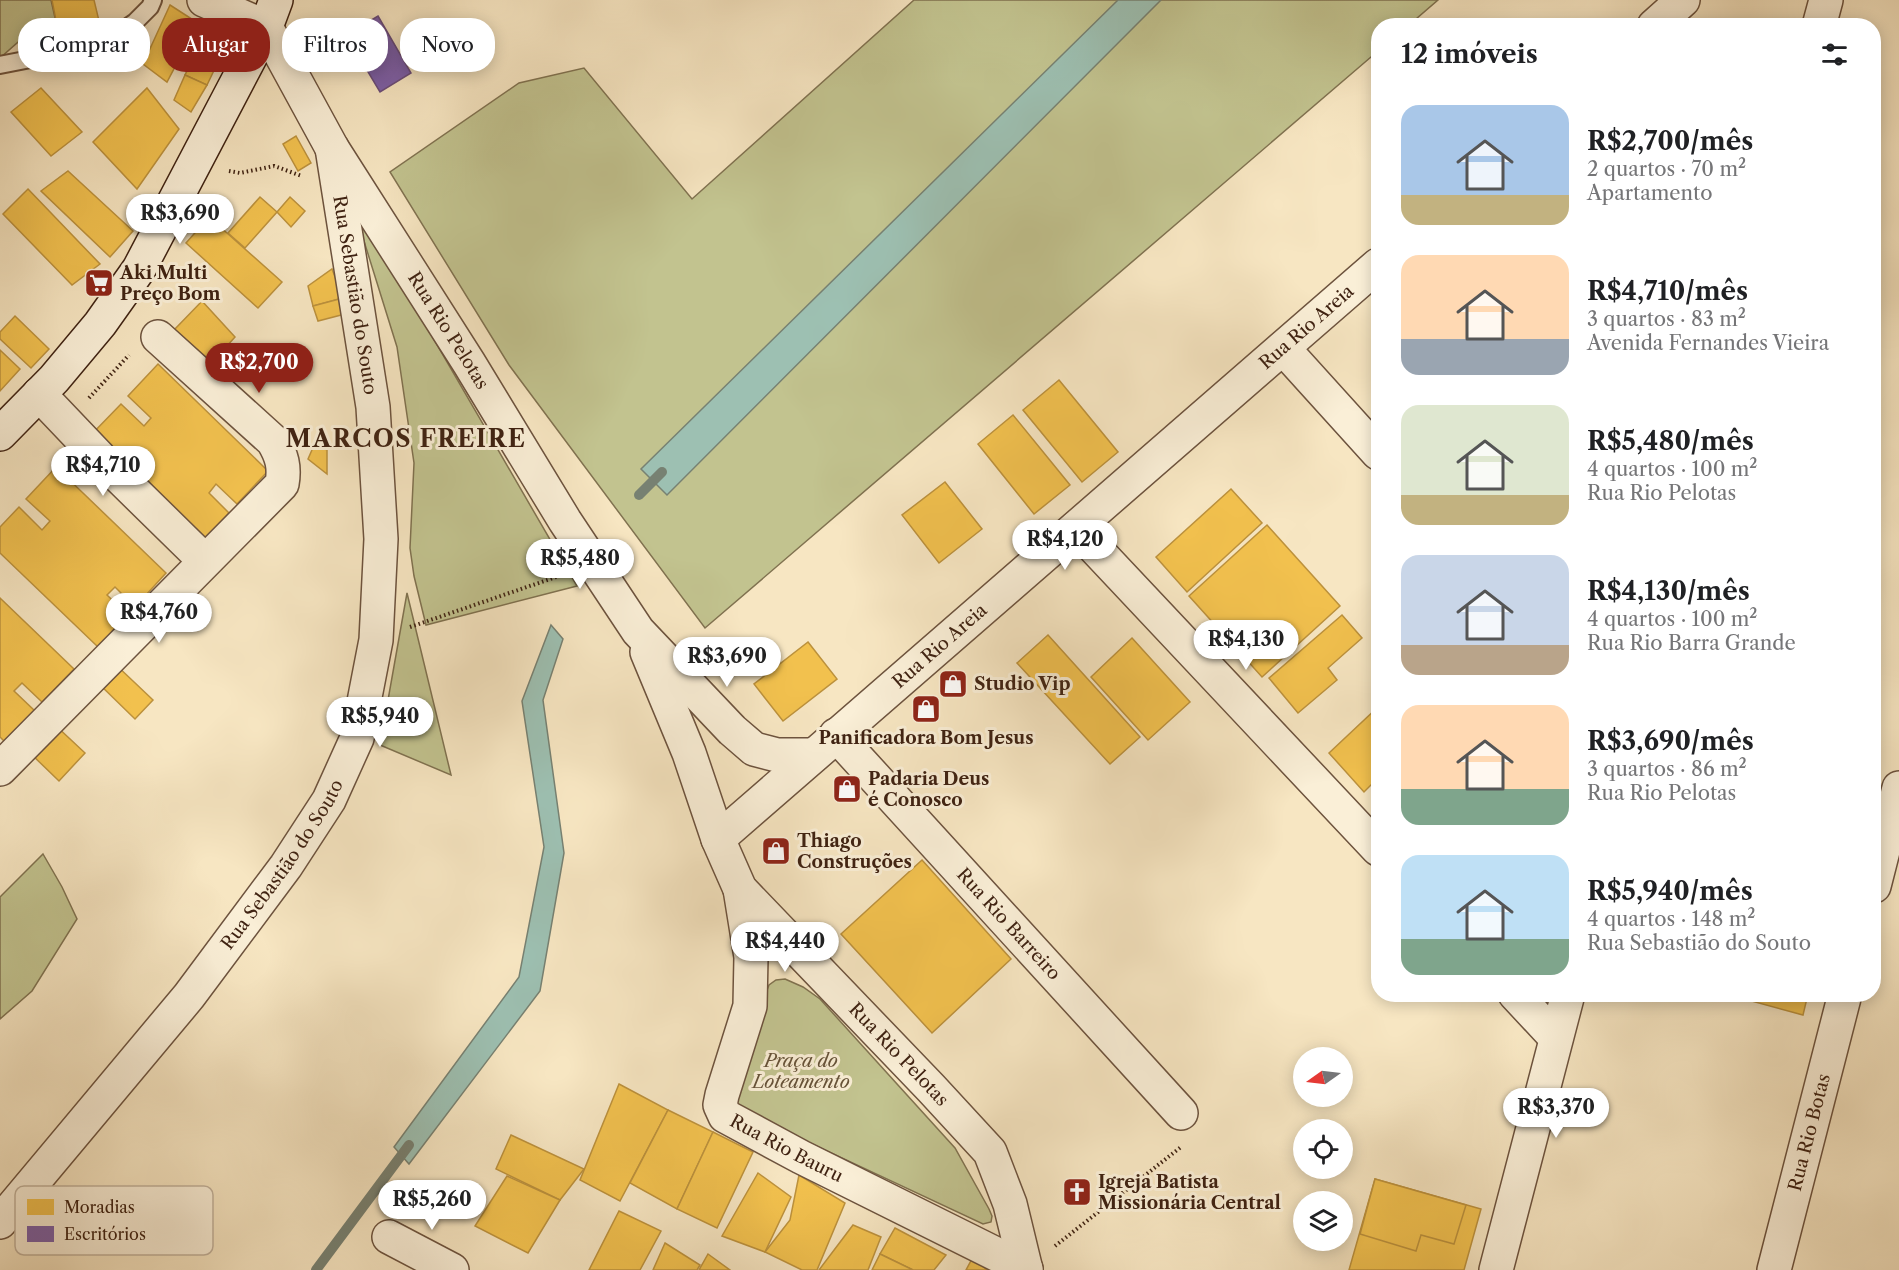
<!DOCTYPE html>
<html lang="pt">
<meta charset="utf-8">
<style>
body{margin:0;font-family:"Libre Caslon Text",serif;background:#f6f6f6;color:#202124;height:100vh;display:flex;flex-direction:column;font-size:22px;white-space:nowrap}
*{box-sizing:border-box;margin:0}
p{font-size:20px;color:#757577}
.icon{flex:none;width:33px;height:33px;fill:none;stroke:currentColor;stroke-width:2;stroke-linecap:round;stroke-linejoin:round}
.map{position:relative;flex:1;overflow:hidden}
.drawer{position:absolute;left:1371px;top:18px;width:510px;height:984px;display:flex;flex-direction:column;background:#fff;border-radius:24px;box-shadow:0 3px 15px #0003}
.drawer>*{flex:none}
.guide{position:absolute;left:18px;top:18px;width:570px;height:54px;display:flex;gap:12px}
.needle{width:39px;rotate:256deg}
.controls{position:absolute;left:1293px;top:1047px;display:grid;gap:12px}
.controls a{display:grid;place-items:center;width:60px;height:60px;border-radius:50%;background:#fff;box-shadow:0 3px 15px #0003;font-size:30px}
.price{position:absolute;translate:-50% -51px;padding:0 14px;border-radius:21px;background:#fff;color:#222;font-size:20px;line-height:39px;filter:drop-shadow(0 2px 3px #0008)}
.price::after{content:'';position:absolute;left:50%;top:36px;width:18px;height:14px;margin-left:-9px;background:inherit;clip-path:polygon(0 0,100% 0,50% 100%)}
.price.current{background:#8f2418;color:#fff}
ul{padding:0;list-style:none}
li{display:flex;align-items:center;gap:18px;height:150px;padding:0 30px}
li span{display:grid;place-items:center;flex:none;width:168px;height:120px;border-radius:18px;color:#555}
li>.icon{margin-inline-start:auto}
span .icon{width:72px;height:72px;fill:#fffc;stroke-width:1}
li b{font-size:26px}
h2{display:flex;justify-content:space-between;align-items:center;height:72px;padding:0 30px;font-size:26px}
.tag{padding:0 21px;border-radius:24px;background:#fff;box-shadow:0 3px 15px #0003;font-size:21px;line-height:54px}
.tag.current{background:#8f2418;color:#fff}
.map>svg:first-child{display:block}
.green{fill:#c2c38f;stroke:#807250;stroke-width:1.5}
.water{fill:#9dc0b2;stroke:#778172;stroke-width:1.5}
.homes{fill:#f2c14e;stroke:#bc913c;stroke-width:1.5}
.offices{fill:#7b5ea7;stroke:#694c7a;stroke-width:1.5}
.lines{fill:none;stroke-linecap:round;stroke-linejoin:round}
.stream{stroke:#778172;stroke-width:10}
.lane-casing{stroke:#6d533e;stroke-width:20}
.street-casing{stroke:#6d533e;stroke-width:36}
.secondary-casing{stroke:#3f2212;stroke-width:36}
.path{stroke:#3f2212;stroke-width:4;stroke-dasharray:1.5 3;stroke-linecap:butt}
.lane{stroke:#faefd7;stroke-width:16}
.street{stroke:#faefd7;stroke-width:33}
.secondary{stroke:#faefd7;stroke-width:33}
.labels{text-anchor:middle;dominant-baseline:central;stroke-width:6;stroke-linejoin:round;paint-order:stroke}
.poi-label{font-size:18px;font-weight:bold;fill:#3f2212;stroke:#faefd7;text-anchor:start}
.street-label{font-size:18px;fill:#3f2212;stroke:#faefd7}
.park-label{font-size:18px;font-style:italic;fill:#665238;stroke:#faefd7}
.district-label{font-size:24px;font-weight:bold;letter-spacing:1.5px;fill:#3f2212;stroke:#faefd7}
.key{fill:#faefd7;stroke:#c2b29c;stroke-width:1.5}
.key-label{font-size:16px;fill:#3f2212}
</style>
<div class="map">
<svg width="1899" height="1270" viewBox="0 0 1899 1270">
<rect width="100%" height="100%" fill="#f7e6c2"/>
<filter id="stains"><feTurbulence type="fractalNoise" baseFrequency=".00333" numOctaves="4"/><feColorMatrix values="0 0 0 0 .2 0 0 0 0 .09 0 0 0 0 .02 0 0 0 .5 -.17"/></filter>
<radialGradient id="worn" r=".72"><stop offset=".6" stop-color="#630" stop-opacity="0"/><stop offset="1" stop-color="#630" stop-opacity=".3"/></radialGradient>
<g class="green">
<path d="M0 0H51L58 31 25 36 0 58Z"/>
<path d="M914 0H1438L1409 25 1378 26V51L705 628 509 365 390 172 519 83 584 68 692 199Z"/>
<path d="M349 193 577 586 426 625 414 576 410 548 414 463 397 347Z"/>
<path d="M407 593 451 775 380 745Z"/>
<path d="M43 854 62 887 77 919 32 991 0 1019V897Z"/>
<path d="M785 979 803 987 820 999 955 1148 989 1209 992 1216 991 1222 983 1224 729 1105 726 1097 769 985 776 980Z"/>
</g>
<g class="water">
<path d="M1118 0H1161L667 495 641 469Z"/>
<path d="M551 625 563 639 543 700 564 853 540 991 409 1164 394 1147 519 977 544 847 522 701Z"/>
</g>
<g class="homes">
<path d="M52 0H94L100 25 58 31Z"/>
<path d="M170 5 198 23 167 82 143 64Z"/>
<path d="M207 30 229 39 207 85 185 75Z"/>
<path d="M185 75 207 85 191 112 174 100Z"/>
<path d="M41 88 82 132 51 156 11 112Z"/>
<path d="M147 88 179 129 137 189 93 142Z"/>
<path d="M296 136 311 163 298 171 283 144Z"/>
<path d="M68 171 133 231 110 257 41 191Z"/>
<path d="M28 189 100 264 72 285 3 214Z"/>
<path d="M260 197 277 212 245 248 228 233Z"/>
<path d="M290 197 305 211 291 227 277 212Z"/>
<path d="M209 217 282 282 258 308 186 243Z"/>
<path d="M332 269 343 298 313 306 308 286Z"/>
<path d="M343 298 349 313 318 321 313 306Z"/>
<path d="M202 301 235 337 210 365 174 330Z"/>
<path d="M15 316 49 349 31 368 0 339V332Z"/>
<path d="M0 350 20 369 0 391Z"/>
<path d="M158 364 268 471 237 504 216 484 209 493 229 513 200 544 89 437 121 404 144 426 151 418 128 396Z"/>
<path d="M1059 380 1118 452 1082 482 1023 410Z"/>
<path d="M1013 415 1070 485 1034 514 978 444Z"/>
<path d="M315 443 327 450V474L308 459Z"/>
<path d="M56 467 166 573 135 607 115 587 107 595 128 615 98 647 0 553V527L19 507 42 530 50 521 26 499Z"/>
<path d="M945 482 982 529 939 563 902 515Z"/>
<path d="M1231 489 1262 523 1187 592 1156 557Z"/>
<path d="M1267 525 1340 606 1262 677 1189 596Z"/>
<path d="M0 598 74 669 42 702 22 683 14 691 35 711 5 742 0 737Z"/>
<path d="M1342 615 1362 638 1328 668 1337 680 1298 713 1269 678Z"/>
<path d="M1048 635 1140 737 1110 764 1017 663Z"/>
<path d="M1132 638 1190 702 1148 740 1091 677Z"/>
<path d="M808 642 837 679 783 721 754 684Z"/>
<path d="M114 663 153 700 135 719 96 681Z"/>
<path d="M1378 707V778L1364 792 1329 753Z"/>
<path d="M54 724 85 753 59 781 28 751Z"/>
<path d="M922 860 1011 959 932 1033 841 934Z"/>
<path d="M1726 994H1808L1803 1015Z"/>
<path d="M619 1084 668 1110 620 1201 580 1180Z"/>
<path d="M668 1110 713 1132 677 1209 630 1183Z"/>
<path d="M713 1132 753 1152 717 1228 677 1209Z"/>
<path d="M511 1135 584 1169 560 1200 496 1169Z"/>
<path d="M758 1173 791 1197 765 1252 722 1236Z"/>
<path d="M799 1175 845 1203 817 1270H802L765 1252 790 1220Z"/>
<path d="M507 1176 560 1200 528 1253 475 1226Z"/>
<path d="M1375 1179 1481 1209 1464 1270H1349Z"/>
<path d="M1375 1179 1466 1205 1454 1244 1421 1235 1416 1251 1360 1234Z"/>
<path d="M619 1211 661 1231 640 1270H589Z"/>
<path d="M853 1225 881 1237 868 1270H819Z"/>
<path d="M895 1228 946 1255 934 1270H913L880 1254Z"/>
<path d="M665 1243 700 1265 697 1270H653Z"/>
<path d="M708 1254 730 1270H699Z"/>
<path d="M880 1254 913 1270H872Z"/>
<path d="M973 1257 987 1270H966Z"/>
</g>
<path class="offices" d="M378 16 411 73 380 92 346 35Z"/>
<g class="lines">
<g class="stream">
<path d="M639 495 662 472"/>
<path d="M316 1270 409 1145"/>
</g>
<g class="lane-casing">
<path id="lane" d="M0 65 92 47 112 38 135 22 150 7 153 0"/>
</g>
<g class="street-casing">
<g id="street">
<path id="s1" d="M204 0 266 27 332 148 469 363 565 521 638 631 732 730 754 749 777 755H814"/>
<path d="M1654 26 1683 0"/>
<path d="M1819 26 1826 0"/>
<path d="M1283 348 1378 453"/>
<path d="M39 394 100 458 205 561"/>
<path d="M1076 528 1378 849"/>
<path id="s2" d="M647 652 689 753 718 839 740 889 931 1088 990 1152 1010 1204 1026 1270"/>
<path id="s3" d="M836 735 1181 1113"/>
<path d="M0 769 282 484C285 467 282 456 273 441L158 337"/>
<path id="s4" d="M718 839 1378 265"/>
<path d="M1874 886 1899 788"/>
<path id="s5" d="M740 889 751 957 750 1006 722 1095 720 1105 725 1116 801 1157 1026 1269"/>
<path d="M1515 994 1556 1038"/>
<path id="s6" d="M0 1222 189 996 286 866 329 800 357 738 376 640 381 539 373 407 332 148"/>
<path d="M389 1237 452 1270"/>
<path d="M1496 1270 1568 994"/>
<path id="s7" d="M1774 1270 1845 994"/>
</g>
</g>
<g class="secondary-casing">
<path id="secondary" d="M0 434 54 379 100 324 139 269 266 27 276 0"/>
</g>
<g class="path">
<path d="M229 171 240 173 274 166 302 176"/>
<path d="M89 398 129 355"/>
<path d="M410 627 562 575"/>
<path d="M1055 1246 1181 1147"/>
</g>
<use href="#lane" class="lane"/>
<use href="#street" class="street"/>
<use href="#secondary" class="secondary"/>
</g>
<defs>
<g id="supermarket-square" transform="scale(1.5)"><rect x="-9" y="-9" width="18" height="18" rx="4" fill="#8f2418" stroke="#faefd7"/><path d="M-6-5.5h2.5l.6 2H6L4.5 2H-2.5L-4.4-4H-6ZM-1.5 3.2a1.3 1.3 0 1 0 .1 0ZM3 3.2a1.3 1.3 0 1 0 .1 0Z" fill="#fff"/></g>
<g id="shop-square" transform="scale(1.5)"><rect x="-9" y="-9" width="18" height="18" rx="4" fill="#8f2418" stroke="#faefd7"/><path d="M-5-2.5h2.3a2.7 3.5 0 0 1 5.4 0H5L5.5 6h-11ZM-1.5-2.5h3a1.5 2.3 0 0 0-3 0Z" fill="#fff"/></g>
<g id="church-square" transform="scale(1.5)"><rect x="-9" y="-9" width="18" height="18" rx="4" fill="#8f2418" stroke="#faefd7"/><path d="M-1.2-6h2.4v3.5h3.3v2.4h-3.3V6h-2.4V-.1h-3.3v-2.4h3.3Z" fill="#fff"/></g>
</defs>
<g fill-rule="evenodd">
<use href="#supermarket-square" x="99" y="283"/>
<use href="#shop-square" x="953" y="684"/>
<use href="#shop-square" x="926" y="709"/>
<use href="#shop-square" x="847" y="789"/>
<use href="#shop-square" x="776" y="851"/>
<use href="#church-square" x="1077" y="1192"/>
</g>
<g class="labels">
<g class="poi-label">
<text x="120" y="273">Aki Multi<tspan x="120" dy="21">Preço Bom</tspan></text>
<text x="974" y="684">Studio Vip</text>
<text x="926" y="738" text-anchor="middle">Panificadora Bom Jesus</text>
<text x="868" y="779">Padaria Deus<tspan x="868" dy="21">é Conosco</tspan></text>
<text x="797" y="841">Thiago<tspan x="797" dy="21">Construções</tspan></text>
<text x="1098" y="1182">Igreja Batista<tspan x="1098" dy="21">Missionária Central</tspan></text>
</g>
<g class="street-label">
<text transform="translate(355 295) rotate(81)">Rua Sebastião do Souto</text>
<text stroke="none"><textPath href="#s4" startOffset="780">Rua Rio Areia</textPath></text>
<text stroke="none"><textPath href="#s1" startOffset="422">Rua Rio Pelotas</textPath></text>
<text stroke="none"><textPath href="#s4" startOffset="294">Rua Rio Areia</textPath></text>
<text stroke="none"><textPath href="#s6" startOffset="456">Rua Sebastião do Souto</textPath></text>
<text stroke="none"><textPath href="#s3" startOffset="256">Rua Rio Barreiro</textPath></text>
<text stroke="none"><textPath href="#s2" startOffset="484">Rua Rio Pelotas</textPath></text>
<text stroke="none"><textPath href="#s7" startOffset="142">Rua Rio Botas</textPath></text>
<text stroke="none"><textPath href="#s5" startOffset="303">Rua Rio Bauru</textPath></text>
</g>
<g class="park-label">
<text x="801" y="1061">Praça do<tspan x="801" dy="21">Loteamento</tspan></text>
</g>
<g class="district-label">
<text x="406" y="438">MARCOS FREIRE</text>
</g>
</g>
<rect x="15" y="1186" width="198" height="69" rx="9" class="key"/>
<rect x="27" y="1199" width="27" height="16" fill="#f2c14e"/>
<rect x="27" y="1226" width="27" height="16" fill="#7b5ea7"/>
<g class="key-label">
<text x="64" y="1213">Moradias</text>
<text x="64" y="1240">Escritórios</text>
</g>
<rect width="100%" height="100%" filter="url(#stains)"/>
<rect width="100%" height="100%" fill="url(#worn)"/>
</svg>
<div class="controls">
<a><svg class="needle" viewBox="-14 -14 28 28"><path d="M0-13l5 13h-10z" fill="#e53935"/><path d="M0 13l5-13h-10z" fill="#757577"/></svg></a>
<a><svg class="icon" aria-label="locate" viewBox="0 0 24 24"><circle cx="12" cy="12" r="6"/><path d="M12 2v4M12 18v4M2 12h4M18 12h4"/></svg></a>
<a><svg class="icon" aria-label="layers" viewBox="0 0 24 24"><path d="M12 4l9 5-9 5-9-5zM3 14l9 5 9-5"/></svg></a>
</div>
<b class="price" style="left:180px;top:245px">R$3,690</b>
<b class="price current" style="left:259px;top:394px">R$2,700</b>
<b class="price" style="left:103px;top:497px">R$4,710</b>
<b class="price" style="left:1065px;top:571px">R$4,120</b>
<b class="price" style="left:580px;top:590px">R$5,480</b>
<b class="price" style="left:159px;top:644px">R$4,760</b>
<b class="price" style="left:1246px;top:671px">R$4,130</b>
<b class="price" style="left:727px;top:688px">R$3,690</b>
<b class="price" style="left:380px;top:748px">R$5,940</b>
<b class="price" style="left:785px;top:973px">R$4,440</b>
<b class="price" style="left:1556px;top:1139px">R$3,370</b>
<b class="price" style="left:432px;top:1231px">R$5,260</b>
<div class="guide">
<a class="tag">Comprar</a>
<a class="tag current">Alugar</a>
<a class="tag">Filtros</a>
<a class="tag">Novo</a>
</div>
<section class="drawer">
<h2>12 imóveis<svg class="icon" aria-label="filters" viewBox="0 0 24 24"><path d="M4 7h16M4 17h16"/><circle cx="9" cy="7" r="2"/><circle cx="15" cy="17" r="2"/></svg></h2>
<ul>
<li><span style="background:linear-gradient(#a9c7e8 75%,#c2b280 0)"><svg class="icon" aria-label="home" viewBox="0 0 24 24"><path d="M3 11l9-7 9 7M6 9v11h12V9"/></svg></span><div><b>R$2,700/mês</b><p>2 quartos · 70 m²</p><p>Apartamento</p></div></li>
<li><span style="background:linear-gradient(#ffd9b3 70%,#9aa5b1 0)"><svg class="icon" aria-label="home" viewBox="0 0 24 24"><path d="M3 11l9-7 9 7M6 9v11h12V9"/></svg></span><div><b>R$4,710/mês</b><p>3 quartos · 83 m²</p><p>Avenida Fernandes Vieira</p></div></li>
<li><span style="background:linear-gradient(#dfe7d0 75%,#c2b280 0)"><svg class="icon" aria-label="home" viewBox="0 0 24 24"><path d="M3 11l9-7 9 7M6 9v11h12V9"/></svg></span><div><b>R$5,480/mês</b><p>4 quartos · 100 m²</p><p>Rua Rio Pelotas</p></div></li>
<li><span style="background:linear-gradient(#c9d6e8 75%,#b9a48a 0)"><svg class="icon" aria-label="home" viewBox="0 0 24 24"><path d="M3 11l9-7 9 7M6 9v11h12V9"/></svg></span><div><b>R$4,130/mês</b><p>4 quartos · 100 m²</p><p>Rua Rio Barra Grande</p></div></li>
<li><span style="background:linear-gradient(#ffd9b3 70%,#7fa58c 0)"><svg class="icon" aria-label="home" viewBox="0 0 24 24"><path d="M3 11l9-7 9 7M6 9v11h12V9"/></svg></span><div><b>R$3,690/mês</b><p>3 quartos · 86 m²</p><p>Rua Rio Pelotas</p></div></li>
<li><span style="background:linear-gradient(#bfe0f5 70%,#7fa58c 0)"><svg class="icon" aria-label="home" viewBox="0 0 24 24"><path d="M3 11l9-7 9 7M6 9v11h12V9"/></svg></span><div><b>R$5,940/mês</b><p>4 quartos · 148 m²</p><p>Rua Sebastião do Souto</p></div></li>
</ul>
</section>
</div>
